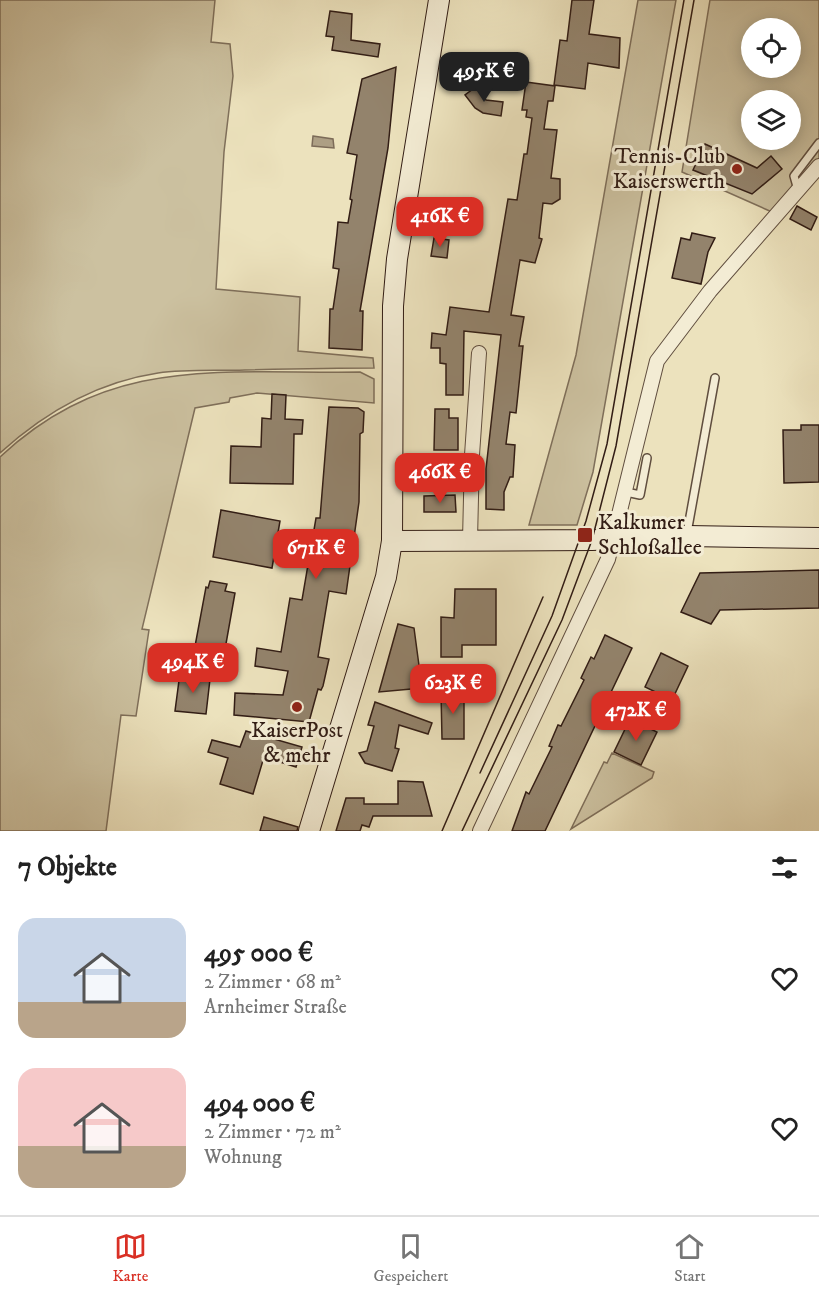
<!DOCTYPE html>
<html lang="de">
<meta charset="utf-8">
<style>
body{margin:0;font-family:"IM FELL DW Pica",serif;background:#f2f2f2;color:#222;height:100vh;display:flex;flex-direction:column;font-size:22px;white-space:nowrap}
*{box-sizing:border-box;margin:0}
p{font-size:20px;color:#767676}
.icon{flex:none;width:33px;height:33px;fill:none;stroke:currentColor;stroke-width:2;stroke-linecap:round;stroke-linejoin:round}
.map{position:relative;height:831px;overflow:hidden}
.drawer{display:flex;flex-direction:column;background:#fff;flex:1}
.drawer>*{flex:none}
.buttons{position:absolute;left:741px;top:18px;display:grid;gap:12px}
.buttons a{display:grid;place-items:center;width:60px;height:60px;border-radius:50%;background:#fff;box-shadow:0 3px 15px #0003;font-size:30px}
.price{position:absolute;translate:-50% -51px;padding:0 14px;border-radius:12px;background:#d93025;color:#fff;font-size:20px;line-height:39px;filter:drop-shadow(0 2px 3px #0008)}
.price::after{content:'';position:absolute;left:50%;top:36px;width:18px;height:14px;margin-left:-9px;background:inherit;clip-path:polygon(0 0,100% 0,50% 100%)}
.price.current{background:#222;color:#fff}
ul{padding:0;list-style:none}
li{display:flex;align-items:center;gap:18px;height:150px;padding:0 18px}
li span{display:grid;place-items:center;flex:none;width:168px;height:120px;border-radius:18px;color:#555}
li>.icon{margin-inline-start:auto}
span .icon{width:72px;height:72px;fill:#fffc;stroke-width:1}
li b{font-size:26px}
h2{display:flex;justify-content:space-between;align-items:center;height:72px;padding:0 18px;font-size:26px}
.menu{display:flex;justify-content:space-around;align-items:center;height:84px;border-top:2px solid #e0e0e0;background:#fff;font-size:16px;color:#767676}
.menu a{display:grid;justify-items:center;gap:3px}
.menu .current{color:#d93025}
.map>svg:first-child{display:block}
.green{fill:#ccc1a0;stroke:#7f6f5a;stroke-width:1.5;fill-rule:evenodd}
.water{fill:#ad9f84;stroke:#7c6b58;stroke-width:1.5}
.building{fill:#93836c;stroke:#321d15;stroke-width:1.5}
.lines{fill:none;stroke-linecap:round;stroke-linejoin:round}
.service-casing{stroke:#604e3f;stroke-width:10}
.minor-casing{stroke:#604e3f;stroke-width:16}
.secondary-casing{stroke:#321d15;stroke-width:22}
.service{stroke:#f3ecd4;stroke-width:7}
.minor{stroke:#f3ecd4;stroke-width:14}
.secondary{stroke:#f3ecd4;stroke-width:20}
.tram{stroke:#321d15;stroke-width:1.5}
.poi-dot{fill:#8f2418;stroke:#f3ecd4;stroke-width:2}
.labels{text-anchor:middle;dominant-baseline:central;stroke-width:6;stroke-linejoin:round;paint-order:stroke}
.poi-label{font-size:22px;fill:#321d15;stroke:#f3ecd4;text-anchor:end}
</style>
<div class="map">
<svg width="819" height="831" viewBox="0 0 819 831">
<rect width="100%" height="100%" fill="#ece2bd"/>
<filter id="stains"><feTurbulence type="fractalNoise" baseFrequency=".00333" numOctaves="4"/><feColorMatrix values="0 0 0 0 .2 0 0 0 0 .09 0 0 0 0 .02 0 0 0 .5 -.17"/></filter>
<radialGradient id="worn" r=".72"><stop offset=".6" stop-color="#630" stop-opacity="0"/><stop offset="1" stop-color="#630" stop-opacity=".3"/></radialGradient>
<g class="green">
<path d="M0 0H215L211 42 230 44 233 76 224 152 216 289 300 297 298 351 373 358 374 368C331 368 288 369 245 370 216 371 186 369 158 373 98 382 44 413 0 453Z"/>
<path d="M638 0H676L593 472 577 525H529L576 355Z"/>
<path d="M710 0H819V159L772 212 682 172ZM752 28H790V68H752ZM752 100H790V140H752Z"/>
<path d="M360 372 374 379V403L257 393 230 398 229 402 195 408 142 629 149 630 136 716 121 715 106 831H0V457C110 354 221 374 360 372Z"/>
<path d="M612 753 654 772 652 778 571 829 604 762 607 763Z"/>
</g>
<path class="water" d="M313 136 333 139 334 148 312 146Z"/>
<g class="building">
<path d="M572 0H594L589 34 620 38 619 68 588 63 585 89 554 85 560 40 567 41Z"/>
<path d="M330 11 352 14 351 40 380 44 378 57 332 50 334 37 326 36Z"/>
<path d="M396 67 388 148 360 311H363L362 350 329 348 330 309H333L339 269 333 268 337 233 338 222 348 223 352 200 350 199 357 155 347 153 362 79Z"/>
<path d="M526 82 555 86 553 101H548L544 129 557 130 551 178 560 179V199L552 204 543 203 539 238 542 239 535 263 520 260 511 315 524 317 519 346H523L516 413 510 412 506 444 515 445 513 477H510L504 492V510L486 509V469L501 335 464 331 463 395H446V364L440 363V348H431L432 333 446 335 450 307 489 312 508 199 517 200 524 154H527L532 118 526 117 527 110H522Z"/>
<path d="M477 86 486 100 503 102 501 116 483 113 475 108 465 95Z"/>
<path d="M705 144 757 168 771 156 782 169 752 194 693 170Z"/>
<path d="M797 206 817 217 811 230 790 219Z"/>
<path d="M692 233 715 238 708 252 701 284 672 278 681 238 690 240Z"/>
<path d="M434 238 449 240 447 258 431 256Z"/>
<path d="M272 394 286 395 285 419 303 420 302 434H294L293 484 230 483 231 446 261 447 262 418 271 419Z"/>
<path d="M329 407 358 408 364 412 363 432 360 434 359 502 346 594 329 591 318 657 329 659 323 686 321 690 318 689 309 722 234 715 235 693 283 695 288 671 255 666 257 648 281 652 290 598 302 600 316 518H320Z"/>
<path d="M435 409H449V418H458V450H434Z"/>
<path d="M801 425H819V482L784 483 783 430H801Z"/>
<path d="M455 495 456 512H424V496Z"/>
<path d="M221 510 280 521 272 568 213 557Z"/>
<path d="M819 570V608L720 610 711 624 681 612 700 573Z"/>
<path d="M210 581 227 584 225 591 235 593 224 655 219 654 218 661 193 657 206 587 208 588Z"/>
<path d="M455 589H496V645H462V657H441V617L454 618Z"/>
<path d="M398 624 414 628 422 688 379 692Z"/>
<path d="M605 635 632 648 545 831H512L526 792 529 794 552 747 549 746 558 725 561 726 584 680 581 678 591 657 594 659Z"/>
<path d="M661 653 688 666 672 700 645 687Z"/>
<path d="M180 673 210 679 206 714 175 711Z"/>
<path d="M441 692H464V739H442Z"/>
<path d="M375 702 432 723 428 734 399 725 395 748 399 749 392 771 365 763 359 753 367 751 374 726 368 725Z"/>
<path d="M630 719 657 732 641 765 614 752Z"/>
<path d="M246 731 302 747 296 767 264 757 253 794 220 784 228 758 208 752 212 740 240 747Z"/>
<path d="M398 781 423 782 432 816H373L369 827 362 825 360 831H336L346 798H364V804H398Z"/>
<path d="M264 817 298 827 297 831H260Z"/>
</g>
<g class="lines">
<g class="service-casing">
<g id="service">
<path d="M798 190 794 176 819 143"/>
<path d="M626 492 640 495 647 458"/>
<path d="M687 533 715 378"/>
</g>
</g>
<g class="minor-casing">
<g id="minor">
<path d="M470 540 472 455 479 353"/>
<path d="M480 831 608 559 657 361 710 291 819 166"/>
</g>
</g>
<g class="secondary-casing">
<g id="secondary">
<path d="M392 541 592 540 687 536 819 538"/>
<path d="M309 831 386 577 392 541 393 306 397 259 439 0"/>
</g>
</g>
<use href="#service" class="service"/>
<use href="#minor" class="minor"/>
<use href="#secondary" class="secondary"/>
<g class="tram">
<path d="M480 773 552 616 586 521 607 444 684 0"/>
<path d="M442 831 543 597"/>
<path d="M462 831 562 620 592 540 616 446 694 0"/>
</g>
</g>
<g class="poi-dot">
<circle cx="737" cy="169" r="6"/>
<rect x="577" y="527" width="16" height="16" rx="3"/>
<circle cx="297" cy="707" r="6"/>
</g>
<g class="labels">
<g class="poi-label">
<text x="725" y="156">Tennis-Club<tspan x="725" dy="25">Kaiserswerth</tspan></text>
<text x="598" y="522" text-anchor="start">Kalkumer<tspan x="598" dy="25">Schloßallee</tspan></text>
<text x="297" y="730" text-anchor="middle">KaiserPost<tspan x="297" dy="25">&amp; mehr</tspan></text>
</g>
</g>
<rect width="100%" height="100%" filter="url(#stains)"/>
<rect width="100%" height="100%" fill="url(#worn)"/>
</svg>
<div class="buttons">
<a><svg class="icon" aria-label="locate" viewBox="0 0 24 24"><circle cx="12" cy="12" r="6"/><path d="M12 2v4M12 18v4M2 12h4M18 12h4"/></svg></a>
<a><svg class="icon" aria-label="layers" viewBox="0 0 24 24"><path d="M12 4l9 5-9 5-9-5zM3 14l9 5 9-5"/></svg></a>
</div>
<b class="price current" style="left:484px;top:103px">495K €</b>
<b class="price" style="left:440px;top:248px">416K €</b>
<b class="price" style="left:440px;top:504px">466K €</b>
<b class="price" style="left:316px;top:580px">671K €</b>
<b class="price" style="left:193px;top:694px">494K €</b>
<b class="price" style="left:453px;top:715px">623K €</b>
<b class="price" style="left:636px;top:742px">472K €</b>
</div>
<section class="drawer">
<h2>7 Objekte<svg class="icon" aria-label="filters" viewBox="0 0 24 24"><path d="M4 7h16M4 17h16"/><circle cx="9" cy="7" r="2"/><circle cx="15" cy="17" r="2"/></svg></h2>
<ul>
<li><span style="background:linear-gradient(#c9d6e8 70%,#b9a48a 0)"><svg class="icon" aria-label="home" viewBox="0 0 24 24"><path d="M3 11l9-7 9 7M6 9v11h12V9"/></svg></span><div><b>495 000 €</b><p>2 Zimmer · 68 m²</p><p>Arnheimer Straße</p></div><svg class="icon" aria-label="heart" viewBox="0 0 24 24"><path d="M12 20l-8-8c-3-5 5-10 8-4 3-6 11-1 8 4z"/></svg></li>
<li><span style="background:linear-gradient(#f6c9c9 65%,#b9a48a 0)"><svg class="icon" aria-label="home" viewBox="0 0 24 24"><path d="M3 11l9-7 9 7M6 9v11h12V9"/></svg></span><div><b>494 000 €</b><p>2 Zimmer · 72 m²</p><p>Wohnung</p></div><svg class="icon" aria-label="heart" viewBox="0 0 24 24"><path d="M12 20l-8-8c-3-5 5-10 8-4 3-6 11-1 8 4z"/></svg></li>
</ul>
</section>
<nav class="menu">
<a class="current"><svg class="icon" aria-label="map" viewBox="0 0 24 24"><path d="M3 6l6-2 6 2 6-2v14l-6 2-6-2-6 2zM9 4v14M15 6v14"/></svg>Karte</a>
<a><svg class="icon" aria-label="saved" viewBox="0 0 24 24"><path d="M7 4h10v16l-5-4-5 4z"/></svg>Gespeichert</a>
<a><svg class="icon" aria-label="home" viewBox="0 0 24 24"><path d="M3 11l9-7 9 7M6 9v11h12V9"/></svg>Start</a>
</nav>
